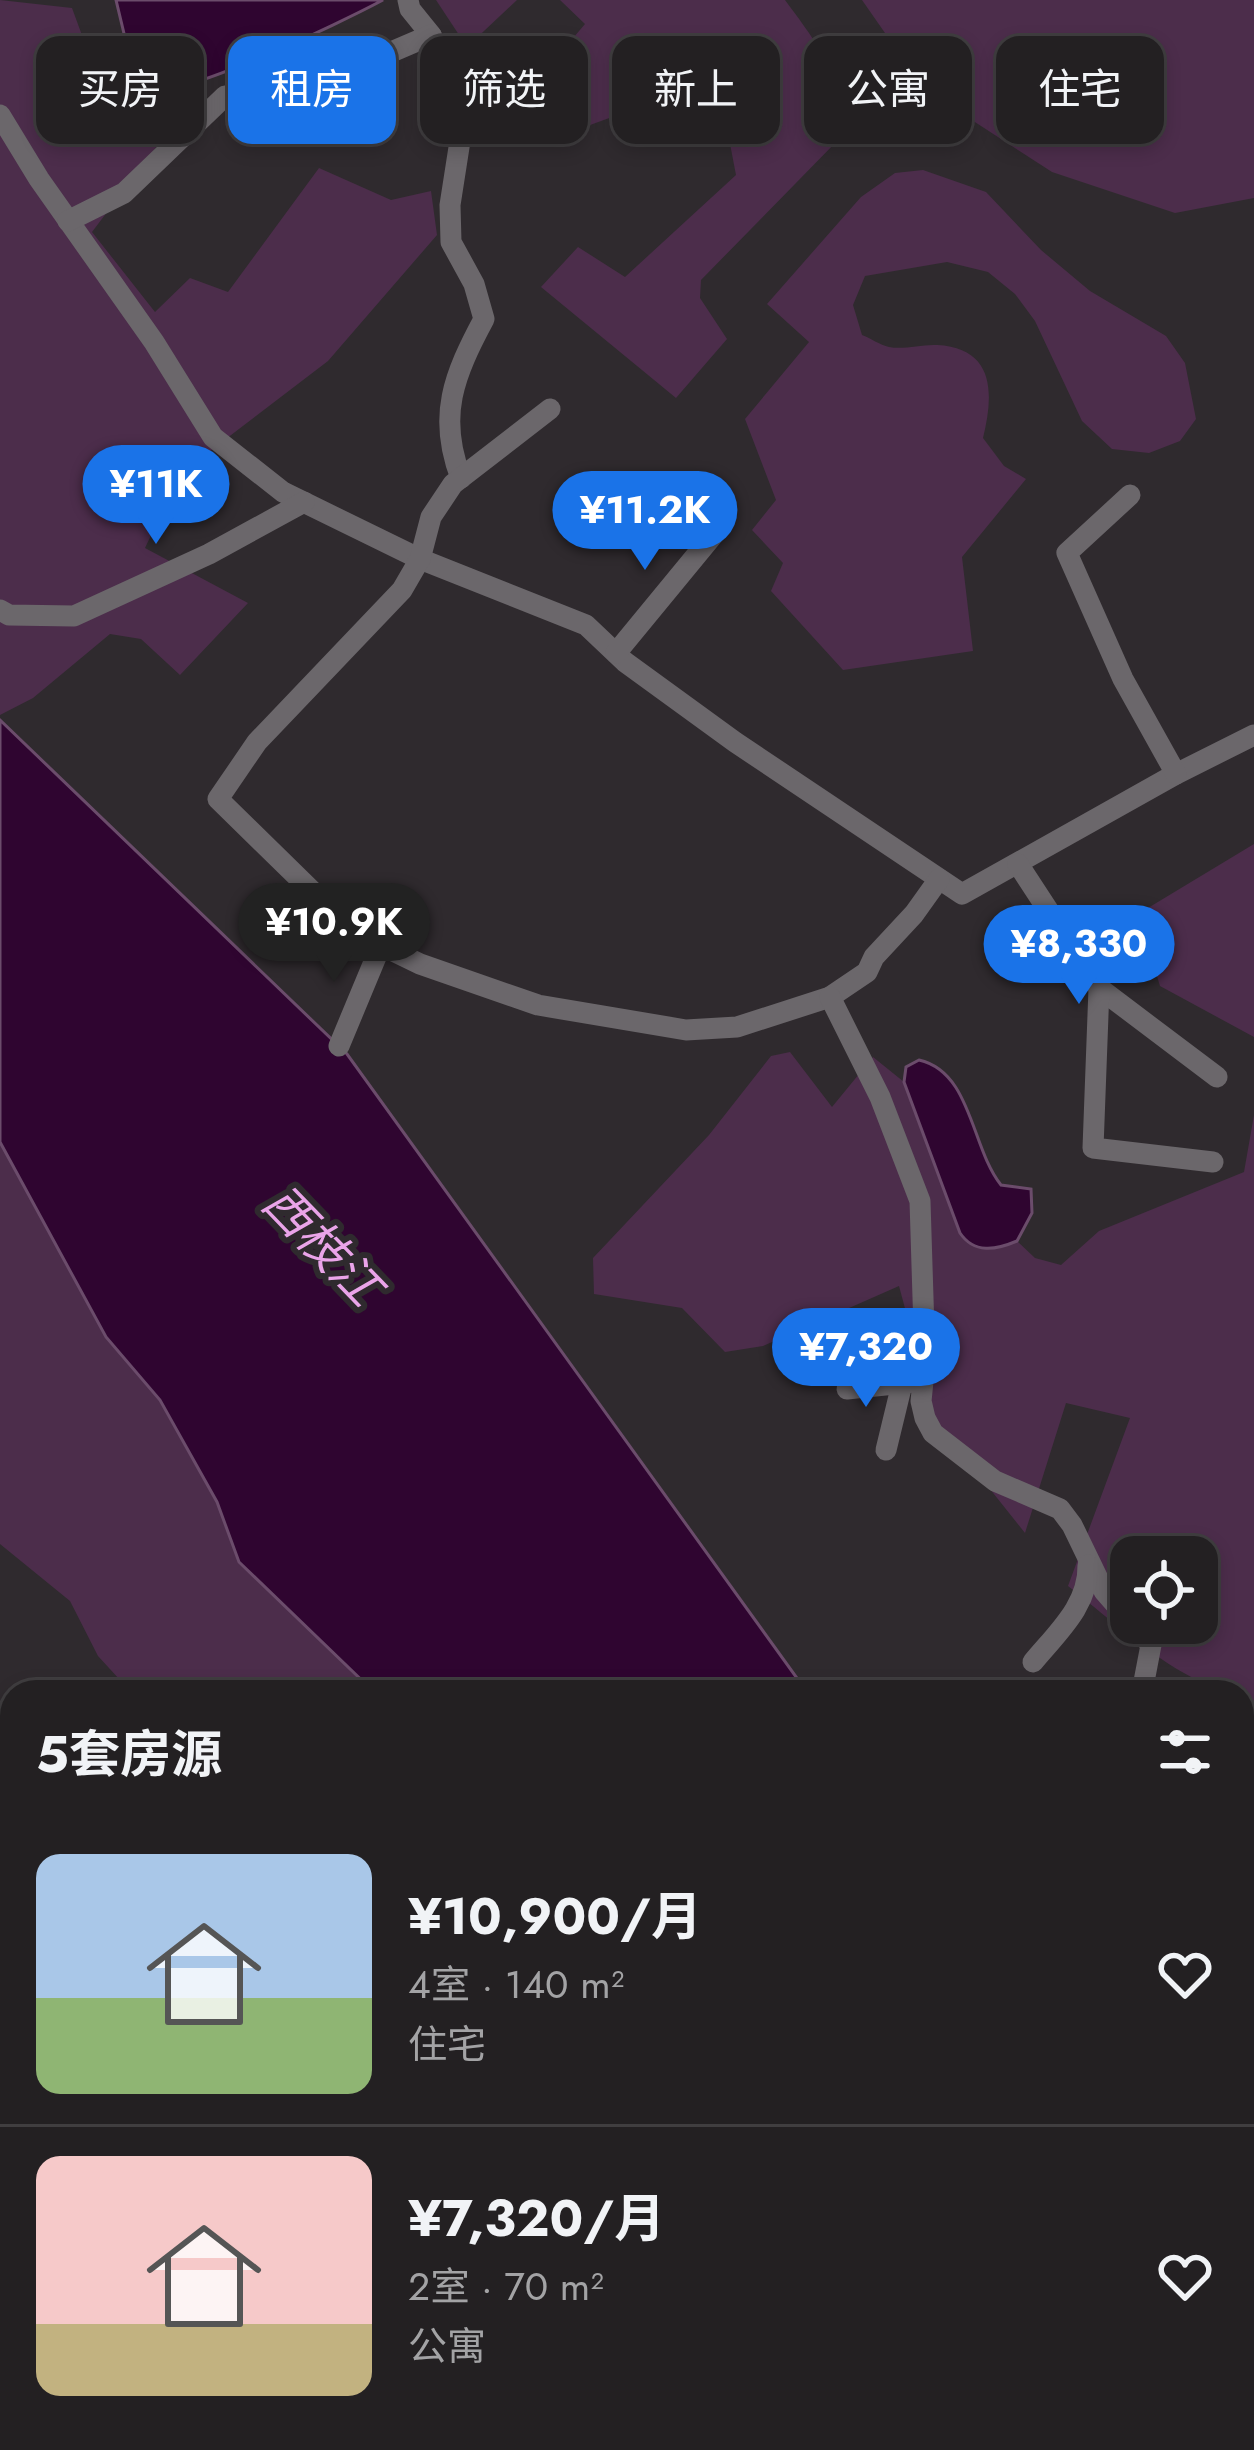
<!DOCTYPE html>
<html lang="zh">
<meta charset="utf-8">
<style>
body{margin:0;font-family:Jost,"Noto Sans SC",sans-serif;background:#2f2d2f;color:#f1f3f6;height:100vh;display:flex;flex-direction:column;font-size:45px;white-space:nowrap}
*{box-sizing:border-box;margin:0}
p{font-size:39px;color:#a3a3a5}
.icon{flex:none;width:66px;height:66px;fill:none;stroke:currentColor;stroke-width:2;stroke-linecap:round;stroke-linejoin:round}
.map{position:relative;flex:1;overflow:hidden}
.panel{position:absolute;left:0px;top:1680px;width:1254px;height:771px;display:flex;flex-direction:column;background:#232022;border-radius:36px 36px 0 0;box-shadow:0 6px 18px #0003,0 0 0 3px #403e40}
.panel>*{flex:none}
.banner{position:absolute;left:36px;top:36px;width:1182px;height:108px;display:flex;gap:24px}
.tools{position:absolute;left:1110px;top:1536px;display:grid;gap:24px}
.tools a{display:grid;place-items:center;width:108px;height:108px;border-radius:24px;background:#232022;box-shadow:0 6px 18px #0003,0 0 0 3px #403e40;font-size:60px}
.price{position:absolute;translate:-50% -102px;padding:0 27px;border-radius:42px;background:#1a73e8;color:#fff;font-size:39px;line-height:78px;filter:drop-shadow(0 3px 6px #0008)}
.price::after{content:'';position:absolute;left:50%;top:72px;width:36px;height:27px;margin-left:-18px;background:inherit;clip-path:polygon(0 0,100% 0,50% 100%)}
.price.selected{background:#222;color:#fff}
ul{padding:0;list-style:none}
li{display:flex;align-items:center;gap:36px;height:300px;padding:0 36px}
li+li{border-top:3px solid #403e40}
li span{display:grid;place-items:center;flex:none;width:336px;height:240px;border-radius:24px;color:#555}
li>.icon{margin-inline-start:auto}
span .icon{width:144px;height:144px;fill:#fffc;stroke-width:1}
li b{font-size:51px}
h2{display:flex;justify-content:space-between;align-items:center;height:144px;padding:0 36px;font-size:51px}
.pill{padding:0 42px;border-radius:24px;background:#232022;box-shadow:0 6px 18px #0003,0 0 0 3px #403e40;font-size:42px;line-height:108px}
.pill.selected{background:#1a73e8;color:#fff}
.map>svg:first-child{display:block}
.green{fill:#4c2d4b;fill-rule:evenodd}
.water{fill:#2f0530;stroke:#6b4c6b;stroke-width:3}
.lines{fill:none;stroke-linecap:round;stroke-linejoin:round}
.minor{stroke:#6b676b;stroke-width:21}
.labels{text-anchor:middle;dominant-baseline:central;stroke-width:12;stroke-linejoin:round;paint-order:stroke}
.water-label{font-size:48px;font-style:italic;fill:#eaa4e9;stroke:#2f2a2e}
</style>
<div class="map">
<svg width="1254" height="2450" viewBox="0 0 1254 2450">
<rect width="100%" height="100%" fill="#2f2a2e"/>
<g class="green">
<path d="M0 0 72 8 94 68 112 81 160 142 92 232 155 312 190 278 228 292 319 168 391 200 431 191 437 235 328 361 180 474 145 548 248 603 180 675 141 639 110 634 33 698 0 715Z"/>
<path d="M436 0H517L467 47Z"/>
<path d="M560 0H785C813 38 855 90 839 139L701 280 700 298 727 339 676 398 541 287 578 247 625 277 736 175 721 97 686 90 560 136 518 103 585 24Z"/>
<path d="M862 0H1254V198L1175 213 1052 172 924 89Z"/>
<path d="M923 170 986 192 1041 250 1090 291 1166 336 1185 363 1196 419 1180 441 1149 453 1112 449 1082 421 1035 321 1015 294 988 272 947 262 865 276 853 305 862 335C870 338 880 345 889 347 904 350 922 344 937 345 995 348 994 394 983 438L1004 466 1026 479 962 557 973 651 843 670 771 591 783 563 752 530 776 500 745 419 809 342 767 304 861 197 895 173Z"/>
<path d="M1254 844V1037L1160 986 1138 914Z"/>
<path d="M790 1052 832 1107 873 1057 904 1082 967 1243 1001 1247 1017 1241 1035 1258 1061 1265 1099 1231 1244 1172 1254 1115V1706L1242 1700V1692C1187 1692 1111 1619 1068 1586L1130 1418 1066 1403 1025 1533 935 1420 899 1286 763 1346 725 1352 682 1308 594 1294 593 1258 709 1135 771 1056ZM1131 1557H1197V1623H1131Z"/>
<path d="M0 1142 106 1337 160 1400 217 1502 239 1562 374 1692H131L98 1656 70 1601 0 1544Z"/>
<path d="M689 2439H756V2450H686Z"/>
</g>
<g class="water">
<path d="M116 0H383C342 22 176 102 138 92Z"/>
<path d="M0 720 347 1054 807 1692H374L239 1562 217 1502 160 1400 106 1337 0 1142Z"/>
<path d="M919 1060C972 1072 971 1148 1001 1185L1031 1189 1032 1213 1017 1241C996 1250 974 1254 960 1233L904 1082 906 1067Z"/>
<path d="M1242 2366 1254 2385V2450H756V2439H1242Z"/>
</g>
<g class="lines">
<g class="minor">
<path d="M408 0 410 9 431 35 459 99 462 128 450 205 451 242 474 284 484 319C454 375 437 416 461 478"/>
<path d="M0 115 39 179 154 342 213 437 283 492 420 559 586 625 625 662 735 742 962 894 1176 774 1254 735"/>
<path d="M68 221 124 193 225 96 255 101 333 77 431 35"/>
<path d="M550 409 453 484 431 517 420 559 402 590 257 742 218 799 312 891 381 945 420 964 538 1005 686 1030 737 1027 830 997 867 972 874 957 914 914 939 879"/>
<path d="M1130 495 1067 553 1123 679 1176 774"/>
<path d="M0 610 9 615 74 616 209 554 304 502"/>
<path d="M616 653 718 529"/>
<path d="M1018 864 1099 988 1217 1077"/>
<path d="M1099 988 1093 1148 1213 1162"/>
<path d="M830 997 880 1097 920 1201 925 1362 921 1401 925 1418 933 1433 995 1481 1060 1509 1072 1525 1104 1591 1131 1622"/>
<path d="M339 1046 381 945"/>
<path d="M847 1389 923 1381"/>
<path d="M886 1450 902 1384"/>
<path d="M1132 1623 1151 1645 1142 1692"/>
<path d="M1033 1662C1057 1633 1089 1605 1088 1565"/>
<path d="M1242 1785 1254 1787"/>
<path d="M0 1798 12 1808"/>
<path d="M0 2118 12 2106"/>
<path d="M544 2439 553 2450"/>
</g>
</g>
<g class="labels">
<g class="water-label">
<text transform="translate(322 1245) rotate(46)">西枝江</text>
</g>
</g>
</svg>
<div class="tools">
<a><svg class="icon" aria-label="locate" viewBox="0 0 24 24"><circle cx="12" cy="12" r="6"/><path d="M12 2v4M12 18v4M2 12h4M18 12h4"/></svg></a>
</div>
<b class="price" style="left:156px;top:547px">¥11K</b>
<b class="price" style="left:645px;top:573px">¥11.2K</b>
<b class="price selected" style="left:334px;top:985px">¥10.9K</b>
<b class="price" style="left:1079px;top:1007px">¥8,330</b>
<b class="price" style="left:866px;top:1410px">¥7,320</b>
<div class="banner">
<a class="pill">买房</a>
<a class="pill selected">租房</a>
<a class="pill">筛选</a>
<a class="pill">新上</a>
<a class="pill">公寓</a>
<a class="pill">住宅</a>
</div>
<section class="panel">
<h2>5套房源<svg class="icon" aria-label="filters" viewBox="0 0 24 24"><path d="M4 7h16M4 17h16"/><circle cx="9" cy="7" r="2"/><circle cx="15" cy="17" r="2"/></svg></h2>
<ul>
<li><span style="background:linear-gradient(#a9c7e8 60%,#8fb573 0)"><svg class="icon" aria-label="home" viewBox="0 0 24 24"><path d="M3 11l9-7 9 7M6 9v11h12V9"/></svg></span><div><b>¥10,900/月</b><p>4室 · 140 m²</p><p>住宅</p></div><svg class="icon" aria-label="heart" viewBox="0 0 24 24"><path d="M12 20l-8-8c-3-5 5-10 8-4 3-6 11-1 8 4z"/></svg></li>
<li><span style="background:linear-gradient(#f6c9c9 70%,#c2b280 0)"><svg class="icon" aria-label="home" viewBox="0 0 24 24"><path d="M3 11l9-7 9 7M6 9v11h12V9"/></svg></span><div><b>¥7,320/月</b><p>2室 · 70 m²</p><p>公寓</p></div><svg class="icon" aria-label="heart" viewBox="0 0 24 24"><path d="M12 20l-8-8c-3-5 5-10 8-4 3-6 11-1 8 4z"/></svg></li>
</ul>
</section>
</div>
